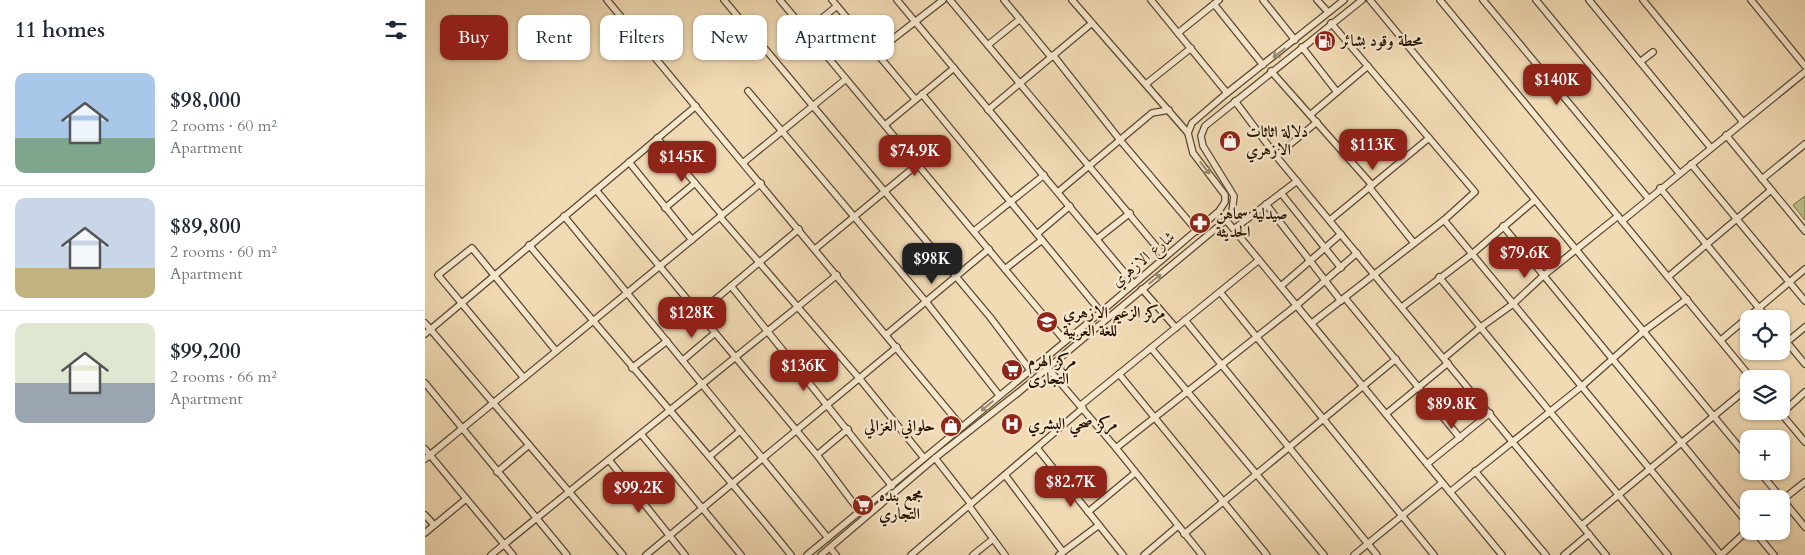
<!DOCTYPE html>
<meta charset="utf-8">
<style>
body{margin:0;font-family:Cardo,Amiri,serif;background:#f2f2f3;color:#1f2937;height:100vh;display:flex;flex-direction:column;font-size:19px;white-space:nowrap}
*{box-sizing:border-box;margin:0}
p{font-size:16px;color:#747a83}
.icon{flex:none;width:28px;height:28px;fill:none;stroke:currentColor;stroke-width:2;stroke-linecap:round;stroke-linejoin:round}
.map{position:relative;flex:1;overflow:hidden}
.drawer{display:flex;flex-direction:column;background:#fff;width:425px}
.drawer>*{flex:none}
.hud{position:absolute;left:15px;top:15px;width:475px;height:45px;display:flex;gap:10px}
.controls{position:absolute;left:1315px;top:310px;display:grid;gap:10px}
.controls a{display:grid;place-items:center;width:50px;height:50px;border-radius:10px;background:#fff;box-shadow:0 1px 4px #0004;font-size:25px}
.price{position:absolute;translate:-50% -42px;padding:0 11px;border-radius:10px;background:#8f2418;color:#fff;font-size:16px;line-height:32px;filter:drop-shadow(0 1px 2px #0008)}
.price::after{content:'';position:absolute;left:50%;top:30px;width:15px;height:11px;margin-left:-8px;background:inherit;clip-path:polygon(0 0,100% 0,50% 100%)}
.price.on{background:#222;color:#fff}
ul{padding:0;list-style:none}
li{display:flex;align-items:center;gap:15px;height:125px;padding:0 15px}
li+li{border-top:1px solid #e0e1e3}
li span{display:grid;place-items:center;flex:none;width:140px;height:100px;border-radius:10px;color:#555}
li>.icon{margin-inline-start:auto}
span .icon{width:60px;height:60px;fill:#fffc;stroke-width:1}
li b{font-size:21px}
h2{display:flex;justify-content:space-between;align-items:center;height:60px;padding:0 15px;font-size:21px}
.pill{padding:0 18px;border-radius:10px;background:#fff;box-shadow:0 1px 4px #0004;font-size:18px;line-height:45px}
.pill.on{background:#8f2418;color:#fff}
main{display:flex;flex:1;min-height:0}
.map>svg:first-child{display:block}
.green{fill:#bdbf8b;stroke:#726a46}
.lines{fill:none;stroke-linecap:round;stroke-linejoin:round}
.minor-casing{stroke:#5a462d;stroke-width:8}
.minor{stroke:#f6e8cf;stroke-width:5.5}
.oneway{stroke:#998972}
.labels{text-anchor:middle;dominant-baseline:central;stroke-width:4.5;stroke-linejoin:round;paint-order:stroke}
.poi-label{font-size:16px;font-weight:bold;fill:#281400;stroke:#f6e8cf;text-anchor:start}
.street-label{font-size:16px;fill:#281400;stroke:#f6e8cf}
</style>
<main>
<section class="drawer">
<h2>11 homes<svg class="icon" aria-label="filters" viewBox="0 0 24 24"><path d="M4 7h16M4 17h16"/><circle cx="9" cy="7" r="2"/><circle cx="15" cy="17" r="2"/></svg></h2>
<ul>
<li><span style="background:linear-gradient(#a9c7e8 65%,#7fa58c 0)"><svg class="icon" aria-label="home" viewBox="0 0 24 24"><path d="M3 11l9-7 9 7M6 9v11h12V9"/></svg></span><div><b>$98,000</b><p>2 rooms · 60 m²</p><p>Apartment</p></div></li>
<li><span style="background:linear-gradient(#c9d6e8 70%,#c2b280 0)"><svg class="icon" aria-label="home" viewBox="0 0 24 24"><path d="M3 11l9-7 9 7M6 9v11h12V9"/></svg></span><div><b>$89,800</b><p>2 rooms · 60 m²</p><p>Apartment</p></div></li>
<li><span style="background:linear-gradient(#dfe7d0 60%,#9aa5b1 0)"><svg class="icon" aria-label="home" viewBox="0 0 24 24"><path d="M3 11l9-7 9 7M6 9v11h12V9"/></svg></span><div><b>$99,200</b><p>2 rooms · 66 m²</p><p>Apartment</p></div></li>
</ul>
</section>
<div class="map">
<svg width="1380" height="555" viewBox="0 0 1380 555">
<rect width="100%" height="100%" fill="#f1dbb5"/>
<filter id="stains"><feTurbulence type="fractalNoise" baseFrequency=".004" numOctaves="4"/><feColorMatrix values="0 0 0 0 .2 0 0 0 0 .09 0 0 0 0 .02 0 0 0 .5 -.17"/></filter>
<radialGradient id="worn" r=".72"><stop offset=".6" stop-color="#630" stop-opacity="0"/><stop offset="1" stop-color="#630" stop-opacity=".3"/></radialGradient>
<path class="green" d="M1380 196V220L1368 205Z"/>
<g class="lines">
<g class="minor-casing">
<g id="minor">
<path d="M182 0 537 427"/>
<path d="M299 0 565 317 605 370"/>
<path d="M355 0 640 341"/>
<path d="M407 0 490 99"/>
<path d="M472 0 709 284"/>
<path d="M525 0 740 257"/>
<path d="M579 0 626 57"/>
<path d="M647 0 763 133"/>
<path d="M726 0 802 93"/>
<path d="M838 0 870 40"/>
<path d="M892 0 903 12"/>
<path d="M945 0 1324 459"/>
<path d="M1015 0 1327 379"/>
<path d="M1058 0 1223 198"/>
<path d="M1111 0 1254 173"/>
<path d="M1164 0 1286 148"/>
<path d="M1218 0 1318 122"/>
<path d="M1326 0 1380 66"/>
<path d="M789 4 838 65"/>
<path d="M381 31 412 6"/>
<path d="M753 33 794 0"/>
<path d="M563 45 595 19"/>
<path d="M877 47 912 92"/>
<path d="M451 52 518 0"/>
<path d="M628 55 695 140 772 231"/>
<path d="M1215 62 1228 52"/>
<path d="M846 71 947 185"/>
<path d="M721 84 766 48"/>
<path d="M323 91 502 303 574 395"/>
<path d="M497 94 676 312"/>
<path d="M810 101 851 156 1181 555"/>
<path d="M563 110 667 23"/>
<path d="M885 115 943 66"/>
<path d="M460 125 529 68"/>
<path d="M1301 135 1380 231"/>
<path d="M232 138 297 215"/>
<path d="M851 156 892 122"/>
<path d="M204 162 267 240"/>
<path d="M319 162 421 79"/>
<path d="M1266 164 1380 301"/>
<path d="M1337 179 1380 144"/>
<path d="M944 187 989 243"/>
<path d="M1235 188 1343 319"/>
<path d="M171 190 392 455 435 512"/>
<path d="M633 192 727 113 744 110"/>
<path d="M856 193 916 268"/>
<path d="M841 204 916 301"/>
<path d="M240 208 270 183"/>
<path d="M139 216 403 538"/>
<path d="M295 217 434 378 499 458"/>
<path d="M801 220 1077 555"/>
<path d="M905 220 1004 138"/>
<path d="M1019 220 1296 555"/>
<path d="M1197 221 1380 72"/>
<path d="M1078 226 1324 525"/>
<path d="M809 229 872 181"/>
<path d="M549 231 619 175"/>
<path d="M612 234 645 206"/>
<path d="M672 239 705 213"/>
<path d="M104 245C191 349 281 450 366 555"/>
<path d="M390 249 493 164"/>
<path d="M580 269 617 240"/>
<path d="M1014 277 1243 555"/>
<path d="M1243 277 1346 190"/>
<path d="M306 286 467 486"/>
<path d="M856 286 916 234"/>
<path d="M717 289 751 328"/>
<path d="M795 292 1009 555"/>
<path d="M920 298 1035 438"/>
<path d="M977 307 1047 254 1110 200"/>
<path d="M274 313 374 229"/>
<path d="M760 320 952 555"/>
<path d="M0 323 198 555"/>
<path d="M887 323 1019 220 1050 192 906 23"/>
<path d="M0 334 271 106"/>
<path d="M462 334 564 249"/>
<path d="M1356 335 1380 364"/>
<path d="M1296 340 1380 269"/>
<path d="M1362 342 1380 327"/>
<path d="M726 348 899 555"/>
<path d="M1019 358 1056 327 1088 304 1118 276 1193 216"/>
<path d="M258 360 290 333"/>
<path d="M621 366 691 448 777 555"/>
<path d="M207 368 242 341"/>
<path d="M694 374 842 555"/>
<path d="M99 378 13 275 47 248 131 351"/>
<path d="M0 383 142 555"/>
<path d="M656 405 834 260"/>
<path d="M1354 411 1380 442"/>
<path d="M961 414 1023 363"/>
<path d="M1356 414 1380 392"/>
<path d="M216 434 316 555"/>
<path d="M612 448 698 555"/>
<path d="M691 448 872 305 932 253"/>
<path d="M0 449 88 555"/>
<path d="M392 455 423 429"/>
<path d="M285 456 315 431"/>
<path d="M510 458 546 504"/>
<path d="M0 459 336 183"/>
<path d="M184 460 260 555"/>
<path d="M1002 464 1065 413"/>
<path d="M1050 471 1121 555"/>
<path d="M1334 471 1380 527"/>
<path d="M72 472 104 445"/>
<path d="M580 475 638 552"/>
<path d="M1025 492 1157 386 1219 331 1262 299"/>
<path d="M1356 501 1380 482"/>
<path d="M544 506 580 555"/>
<path d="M663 512 710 473"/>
<path d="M0 515 9 525"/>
<path d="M1157 525 1324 387"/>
<path d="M1329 531 1349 555"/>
<path d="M0 533 41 499"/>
<path d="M759 534 971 359"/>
<path d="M405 548 411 555"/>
<path d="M66 555 412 275"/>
<path d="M221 555 472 347"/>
<path d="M382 555 676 312 794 211 800 202V195L768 153 763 133 767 123 802 93 919 0"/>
<path d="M396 555 510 458 594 392 801 220 807 212 809 196 778 146 776 136 780 126 937 0"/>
<path d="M486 555 658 408"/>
<path d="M548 555 568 539"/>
<path d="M634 555 674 525"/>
<path d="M719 555 753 526"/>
<path d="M929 555 1017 483"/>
<path d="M1139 555 1164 534"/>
<path d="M1296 555 1324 529"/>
</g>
</g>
<use href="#minor" class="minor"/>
</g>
<defs><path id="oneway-shaft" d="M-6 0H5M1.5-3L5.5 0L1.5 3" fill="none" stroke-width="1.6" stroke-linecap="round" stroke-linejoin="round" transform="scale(1.25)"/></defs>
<g class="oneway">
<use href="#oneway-shaft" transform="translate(854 53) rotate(142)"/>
<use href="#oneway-shaft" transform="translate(780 168) rotate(51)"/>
<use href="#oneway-shaft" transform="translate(730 279) rotate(-39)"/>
<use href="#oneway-shaft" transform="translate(562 406) rotate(140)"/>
</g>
<defs>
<g id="fuel-disc" transform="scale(1.125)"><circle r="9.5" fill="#8f2418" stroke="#f6e8cf"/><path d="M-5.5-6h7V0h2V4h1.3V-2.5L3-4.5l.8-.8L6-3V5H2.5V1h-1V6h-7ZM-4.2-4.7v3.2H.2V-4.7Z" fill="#fff"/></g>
<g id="shop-disc" transform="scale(1.125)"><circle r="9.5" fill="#8f2418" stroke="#f6e8cf"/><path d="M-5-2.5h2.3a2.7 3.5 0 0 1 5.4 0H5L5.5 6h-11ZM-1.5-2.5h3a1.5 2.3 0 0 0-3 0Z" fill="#fff"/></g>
<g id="pharmacy-disc" transform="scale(1.125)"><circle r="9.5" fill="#8f2418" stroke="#f6e8cf"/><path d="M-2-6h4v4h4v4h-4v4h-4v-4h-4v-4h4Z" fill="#fff"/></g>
<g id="university-disc" transform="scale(1.125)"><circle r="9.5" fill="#8f2418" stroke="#f6e8cf"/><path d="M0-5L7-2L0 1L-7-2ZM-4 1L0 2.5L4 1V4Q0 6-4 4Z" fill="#fff"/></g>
<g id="supermarket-disc" transform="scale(1.125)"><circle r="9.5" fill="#8f2418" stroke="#f6e8cf"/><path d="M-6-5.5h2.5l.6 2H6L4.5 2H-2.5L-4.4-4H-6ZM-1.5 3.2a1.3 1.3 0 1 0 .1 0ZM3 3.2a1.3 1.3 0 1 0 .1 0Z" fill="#fff"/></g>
<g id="hospital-disc" transform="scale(1.125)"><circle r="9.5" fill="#8f2418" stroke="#f6e8cf"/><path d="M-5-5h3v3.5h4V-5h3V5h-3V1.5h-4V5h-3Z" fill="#fff"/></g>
</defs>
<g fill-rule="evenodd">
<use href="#fuel-disc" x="900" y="41"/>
<use href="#shop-disc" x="805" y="141"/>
<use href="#pharmacy-disc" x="775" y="223"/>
<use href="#university-disc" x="622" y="322"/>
<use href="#supermarket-disc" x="587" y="370"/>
<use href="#hospital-disc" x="587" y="424"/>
<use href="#shop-disc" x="526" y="426"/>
<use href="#supermarket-disc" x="438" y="505"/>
</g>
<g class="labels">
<g class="poi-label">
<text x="916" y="41">محطة وقود بشائر</text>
<text x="821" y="132">دلالة اثاثات<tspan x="821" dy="18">الازهري</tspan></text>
<text x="791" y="214">صيدلية سماهن<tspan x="791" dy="18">الحديثة</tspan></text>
<text x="638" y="313">مركز الزعيم الازهري<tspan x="638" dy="18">للغة العربية</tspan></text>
<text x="603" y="361">مركز الهرم<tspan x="603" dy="18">التجارى</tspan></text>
<text x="603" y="424">مركز صحي البشري</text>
<text x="510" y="426" text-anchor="end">حلواني الغزالي</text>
<text x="454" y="496">مجمع بنده<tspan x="454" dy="18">التجاري</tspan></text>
</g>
<g class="street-label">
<text transform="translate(718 259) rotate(-40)">شارع الازهري</text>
</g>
</g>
<rect width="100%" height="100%" filter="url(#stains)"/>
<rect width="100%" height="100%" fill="url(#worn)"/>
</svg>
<div class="controls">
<a><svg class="icon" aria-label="locate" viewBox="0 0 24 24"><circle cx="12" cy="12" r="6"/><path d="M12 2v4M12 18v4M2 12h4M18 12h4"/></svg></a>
<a><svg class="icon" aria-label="layers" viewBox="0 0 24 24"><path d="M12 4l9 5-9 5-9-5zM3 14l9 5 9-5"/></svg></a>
<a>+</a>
<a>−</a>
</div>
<b class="price" style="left:1132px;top:106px">$140K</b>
<b class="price" style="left:948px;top:171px">$113K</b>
<b class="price" style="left:490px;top:177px">$74.9K</b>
<b class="price" style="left:257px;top:183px">$145K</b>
<b class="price" style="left:1100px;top:279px">$79.6K</b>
<b class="price on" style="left:507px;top:285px">$98K</b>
<b class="price" style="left:267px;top:339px">$128K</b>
<b class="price" style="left:379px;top:392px">$136K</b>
<b class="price" style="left:1027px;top:430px">$89.8K</b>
<b class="price" style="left:646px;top:508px">$82.7K</b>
<b class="price" style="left:214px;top:514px">$99.2K</b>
<div class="hud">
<a class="pill on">Buy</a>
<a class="pill">Rent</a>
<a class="pill">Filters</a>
<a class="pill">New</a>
<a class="pill">Apartment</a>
</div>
</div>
</main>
